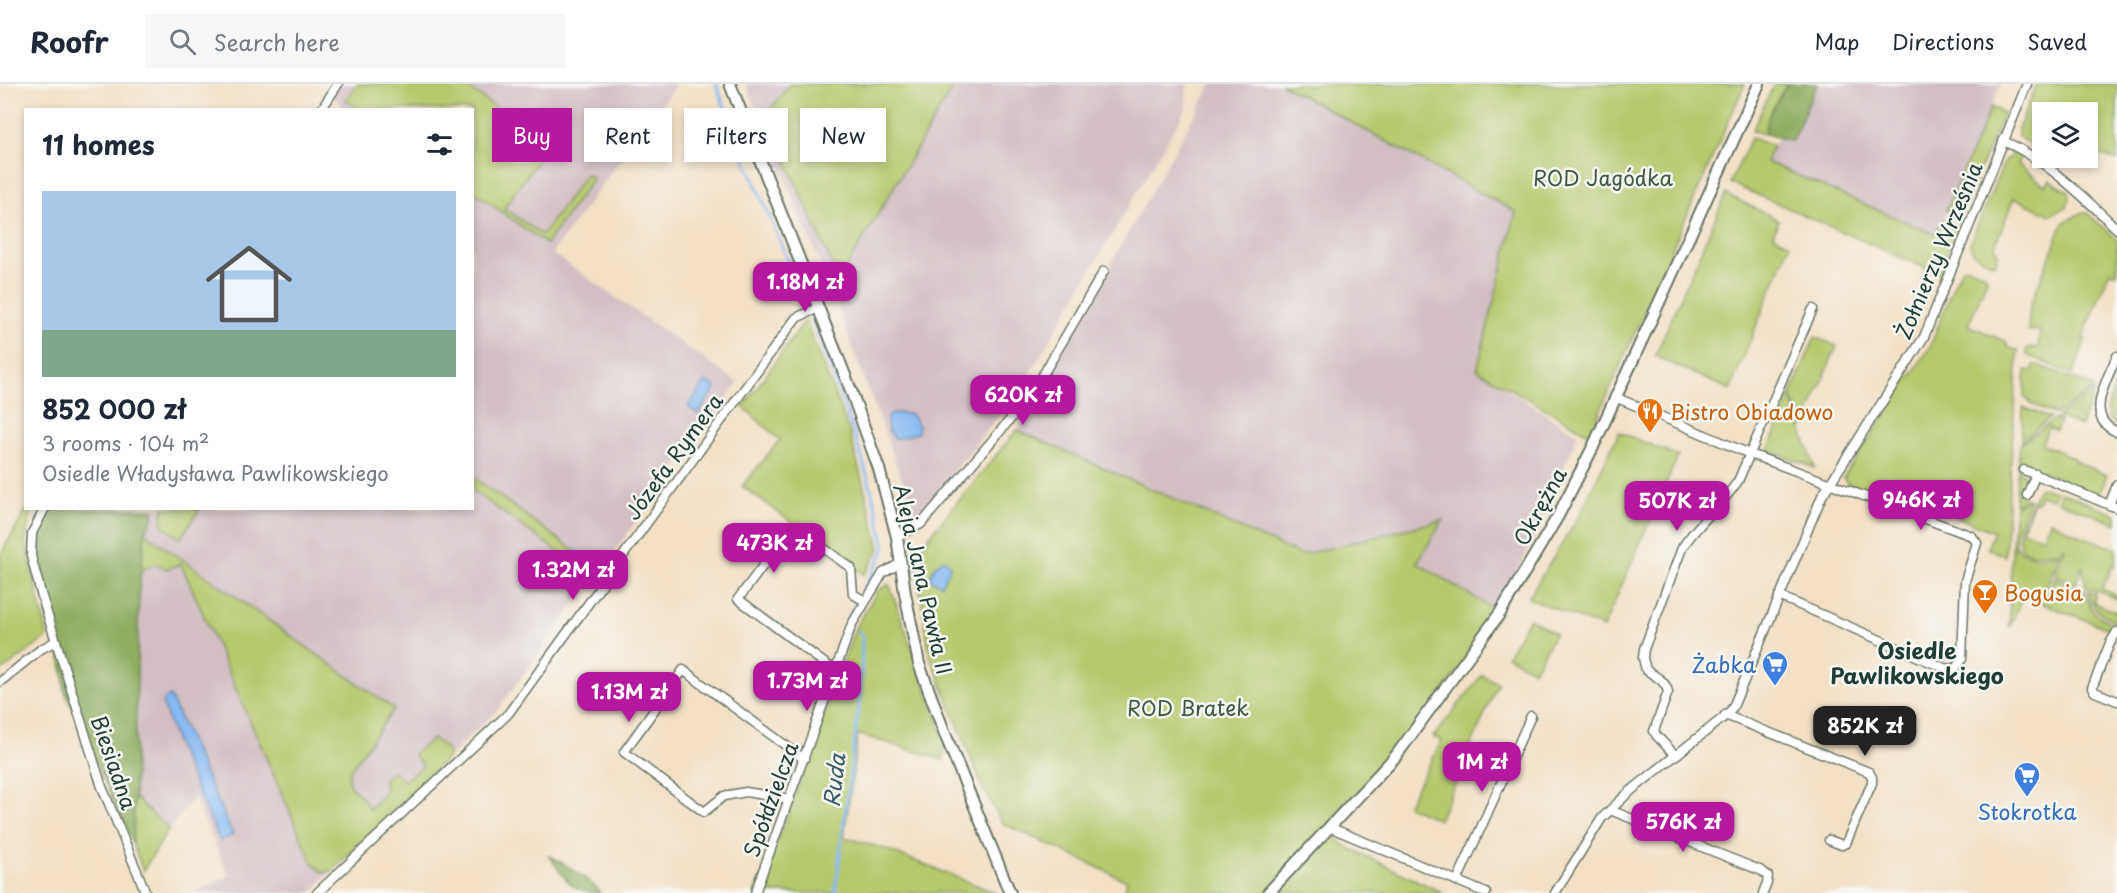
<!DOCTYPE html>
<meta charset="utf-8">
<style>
body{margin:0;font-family:"Playpen Sans",sans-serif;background:#f6f6f7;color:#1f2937;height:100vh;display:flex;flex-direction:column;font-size:22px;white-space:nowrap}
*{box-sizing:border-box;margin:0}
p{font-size:20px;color:#747a83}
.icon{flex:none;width:33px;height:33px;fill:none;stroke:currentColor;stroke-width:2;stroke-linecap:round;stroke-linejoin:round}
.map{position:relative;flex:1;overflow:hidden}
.panel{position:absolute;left:24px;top:24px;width:450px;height:402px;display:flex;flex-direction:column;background:#fff;border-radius:0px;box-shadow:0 3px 9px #0003}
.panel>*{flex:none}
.banner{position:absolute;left:492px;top:24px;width:570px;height:54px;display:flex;gap:12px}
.controls{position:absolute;left:2032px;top:18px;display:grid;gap:12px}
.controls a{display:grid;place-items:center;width:66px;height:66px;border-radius:0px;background:#fff;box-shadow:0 3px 9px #0003;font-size:30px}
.price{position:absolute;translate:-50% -51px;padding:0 14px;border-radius:12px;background:#b5179e;color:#fff;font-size:20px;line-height:39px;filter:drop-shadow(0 2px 3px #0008)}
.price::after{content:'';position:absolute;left:50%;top:36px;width:18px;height:14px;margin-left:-9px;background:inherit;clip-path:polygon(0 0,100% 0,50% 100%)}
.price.current{background:#222;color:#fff}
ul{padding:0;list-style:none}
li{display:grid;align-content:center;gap:12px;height:318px;padding:0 18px}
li+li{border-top:2px solid #e0e1e3}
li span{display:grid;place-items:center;height:186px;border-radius:0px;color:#555}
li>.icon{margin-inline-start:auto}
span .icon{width:108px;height:108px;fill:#fffc;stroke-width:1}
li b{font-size:26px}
h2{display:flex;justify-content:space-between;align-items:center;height:72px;padding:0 18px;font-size:26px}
.tag{padding:0 21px;border-radius:0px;background:#fff;box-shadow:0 3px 9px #0003;font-size:21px;line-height:54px}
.tag.current{background:#b5179e;color:#fff}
header{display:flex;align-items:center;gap:36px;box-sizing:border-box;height:84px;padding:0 30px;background:#fff;border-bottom:2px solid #e0e1e3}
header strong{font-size:28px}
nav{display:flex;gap:33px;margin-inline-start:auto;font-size:21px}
.search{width:420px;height:54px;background:#f6f6f7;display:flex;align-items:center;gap:15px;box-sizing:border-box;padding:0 21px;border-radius:0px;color:#747a83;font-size:22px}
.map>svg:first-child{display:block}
.industrial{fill:#d2bec3}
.green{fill:#b6c96d;stroke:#6a8350;stroke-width:1.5}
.forest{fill:#90ad60;stroke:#58754a;stroke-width:1.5}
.water{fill:#86b9f3;stroke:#527b94;stroke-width:1.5}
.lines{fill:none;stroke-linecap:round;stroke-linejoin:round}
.stream{stroke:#86b9f3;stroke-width:3}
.minor-casing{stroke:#697667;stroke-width:11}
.tertiary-casing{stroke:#697667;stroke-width:14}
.minor{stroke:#fff;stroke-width:8}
.tertiary{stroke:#fff;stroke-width:10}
.labels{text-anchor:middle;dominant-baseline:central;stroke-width:5;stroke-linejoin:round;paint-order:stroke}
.park-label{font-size:21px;fill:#3d593f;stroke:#f6f6f2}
.street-label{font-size:21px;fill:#1f3d34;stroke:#f6f6f2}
.food-label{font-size:21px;fill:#c56008;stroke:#f6f6f2;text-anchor:start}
.shop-label{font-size:21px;fill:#366cbe;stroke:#f6f6f2;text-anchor:end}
.neighbourhood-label{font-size:22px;font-weight:bold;fill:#1f3d34;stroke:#f6f6f2}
.water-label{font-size:22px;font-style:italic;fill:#395c64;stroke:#f6f6f2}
</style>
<header>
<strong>Roofr</strong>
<div class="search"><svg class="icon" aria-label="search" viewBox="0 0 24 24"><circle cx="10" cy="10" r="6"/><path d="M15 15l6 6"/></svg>Search here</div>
<nav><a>Map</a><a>Directions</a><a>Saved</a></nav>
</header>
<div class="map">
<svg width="2117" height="809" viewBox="0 0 2117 809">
<rect width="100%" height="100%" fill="#f6f6f2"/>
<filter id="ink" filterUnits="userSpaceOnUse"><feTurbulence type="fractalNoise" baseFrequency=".0167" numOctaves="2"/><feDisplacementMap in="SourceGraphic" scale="12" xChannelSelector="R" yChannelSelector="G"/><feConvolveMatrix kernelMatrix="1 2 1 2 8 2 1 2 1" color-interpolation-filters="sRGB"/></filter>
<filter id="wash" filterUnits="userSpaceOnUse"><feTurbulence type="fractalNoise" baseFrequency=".008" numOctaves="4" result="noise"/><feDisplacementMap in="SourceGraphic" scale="24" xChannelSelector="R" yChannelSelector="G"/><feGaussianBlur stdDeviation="1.35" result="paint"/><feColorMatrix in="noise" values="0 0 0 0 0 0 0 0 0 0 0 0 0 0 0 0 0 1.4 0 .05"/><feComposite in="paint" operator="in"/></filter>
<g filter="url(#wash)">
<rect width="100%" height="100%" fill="#f3e0c6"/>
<g class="industrial">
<path d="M331 0H676L552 169 738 299 495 629 395 722 311 809H192L229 792 194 713 169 745 134 713 139 508 145 449 153 434V425L472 424V26L339 25 342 20 325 8Z"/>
<path d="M746 0H1187L1186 25 1019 308 916 433 831 206Z"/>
<path d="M1212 0H1281L1516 128 1477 286 1578 351 1500 529 1417 478 1442 436 1301 471 1017 346Z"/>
<path d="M1806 0H2001L1946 127 1934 150 1765 77Z"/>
</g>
<g class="green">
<path d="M357 0H463L516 38 545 52 552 43 555 52 504 124 542 151 586 90 593 94 546 160 473 107 472 26 360 25 346 16Z"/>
<path d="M790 0H955L839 196 766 31Z"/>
<path d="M1281 0H1745L1590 350 1477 286 1516 128Z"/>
<path d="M1774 0H1787C1778 16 1766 32 1765 50L1752 47Z"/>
<path d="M2037 0H2117V77L2088 65V28H2043V71L2018 52V45Z"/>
<path d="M1991 23 2004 29 1959 133 1946 127Z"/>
<path d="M1751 54 1773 62 1766 78 1934 150 1943 135 1957 142 1939 190 1730 99Z"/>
<path d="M2011 68 2021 73 2017 79 2045 102 2050 96 2069 108 2070 114 2067 123 2050 131 2014 114 1994 164 1999 170 1995 180C1983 175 1972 173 1970 159L2003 81 2006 75 2010 74Z"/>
<path d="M1726 110 1779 136 1773 151 1790 160 1730 306 1655 272Z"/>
<path d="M2082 128 2087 129 2117 155V190L2110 187 2083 254 2086 255 2073 290 2027 271V264H2038L2040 247 2028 246 2030 222 2063 139Z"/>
<path d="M1967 183 1985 190 1987 196 1968 241 2007 258V263L2018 267 2005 472 1987 464 1994 448 1896 409 1893 417 1848 400 1843 394 1930 263 1954 200 1962 184Z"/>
<path d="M805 236 849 346 880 465 864 491 742 402 780 356 743 323Z"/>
<path d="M1815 253 1837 262 1803 343 1791 309Z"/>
<path d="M2034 280 2093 302V305L2056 330C2043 328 2034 321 2024 314L2026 286 2033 287Z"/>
<path d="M2117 297V341L2110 337 2107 326 2109 318Z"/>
<path d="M2094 307 2081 342 2058 333 2061 330Z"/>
<path d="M1790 312 1815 384 1768 366Z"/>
<path d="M2023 323 2050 334 2021 357V356Z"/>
<path d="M2055 335 2060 337 2056 347 2048 344 2042 360 2074 374V377L2107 391 2099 411 2021 379 2020 387C2028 396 2026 402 2022 413L2026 414 2015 420 2020 360Z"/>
<path d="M1017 346 1301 471 1443 436 1417 479 1500 529 1395 673 1268 809H1124L1127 797 1002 739 982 702 930 571 914 471Z"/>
<path d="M1619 348 1678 372 1603 544 1528 514 1577 436Z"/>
<path d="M473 393 601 486 595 494 473 407Z"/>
<path d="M2042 404 2057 407 2053 415 2040 411 2037 419 2034 418 2022 446 2043 454 2050 437 2081 452 2117 465 2115 482 2113 481 2102 505 2117 512V515L2086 503 2082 483 2076 499 2055 491 2065 464 2063 463 2061 468 2033 470 2021 465 2019 453 2021 447 2037 406Z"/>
<path d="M2061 408 2117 431V440L2057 417Z"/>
<path d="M2029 415 2030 416 2016 450 2015 461H2012L2015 422Z"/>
<path d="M27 425H32L25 457 48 553 0 588V471Z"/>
<path d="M163 425V424L200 425 180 455 162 441Z"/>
<path d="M145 449 394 625 349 688C348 707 350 701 361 712 364 716 367 721 369 725L385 709 384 695 393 687 404 697 423 682 413 670 433 655 444 663 450 671 332 787 322 788 312 778 181 480 166 485C158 478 149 481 141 487Z"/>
<path d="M2012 463H2017L2019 467 2036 473 2060 470 2044 509 2048 510 2054 494 2084 505C2090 526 2093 531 2113 540L2109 545 2023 512 2009 544Z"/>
<path d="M889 500 945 656 943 676 858 650 844 753 885 765 996 809H755L786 736 856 542 878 506Z"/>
<path d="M2088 507 2095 510 2094 519 2117 528 2115 537C2100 531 2090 523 2088 507Z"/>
<path d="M1529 534 1555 549 1534 587 1507 572Z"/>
<path d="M1482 591 1498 599 1439 736 1407 722 1442 656 1433 653Z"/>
<path d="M134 713 169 745 143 787 133 761Z"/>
<path d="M1334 752 1347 763 1443 809H1280Z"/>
</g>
<g class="forest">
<path d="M1787 0H1817L1792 57 1765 50C1766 32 1778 16 1787 0Z"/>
<path d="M54 425H153V434L145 449 139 508 133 761 64 605V595L39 464V448Z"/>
<path d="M549 772C560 777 597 800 600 809 570 809 565 794 549 772Z"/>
</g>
<g class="water">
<path d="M706 297 716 304 698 330 688 323Z"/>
<path d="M894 329 911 330 919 342 918 349 895 355 888 346 887 334Z"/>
<path d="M945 475 950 481 949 487 941 501 930 495C932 486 936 478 945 475Z"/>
<path d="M170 612 233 751 220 757 178 664 162 618Z"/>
</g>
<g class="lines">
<g class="stream">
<path d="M716 0 743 71 807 220"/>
<path d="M812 236C841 311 870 386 885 465L863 506"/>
<path d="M848 536 855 520"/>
<path d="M835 809 861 606 862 552 858 547"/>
</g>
</g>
</g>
<g filter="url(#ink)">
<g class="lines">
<g class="minor-casing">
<g id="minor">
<path d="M321 26 338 0"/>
<path d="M2003 57C2043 73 2086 115 2117 145"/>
<path d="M2117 272C2107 296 2083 334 2117 348"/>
<path d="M1615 313 1750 370 1972 452 1977 459 1965 497 1962 575 1955 585 1944 584 1779 512"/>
<path d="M2024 386 2117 424"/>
<path d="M2027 411 2036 390"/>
<path d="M2109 421 2117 401"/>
<path d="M45 424 32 449 31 472 42 513 102 703 146 809"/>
<path d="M897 453 921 440 1031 311 1104 187"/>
<path d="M2117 548 2110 559 2092 604 2095 608 2117 617"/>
<path d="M835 587 738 515 793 442 851 484 853 510 865 517"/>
<path d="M0 598 41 565 56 557"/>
<path d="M1725 631 1869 688 1872 693V699L1846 759 1842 761 1829 756"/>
<path d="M1675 671 1656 651 1654 647 1668 608C1666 597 1655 592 1646 586L1643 574 1644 565 1682 464C1698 439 1722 421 1738 397L1813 225"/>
<path d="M789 715 746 708 724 712 704 728 624 668 683 586 804 675"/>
<path d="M1610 726 1762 787 1768 792 1767 799 1763 809"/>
<path d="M1329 743 1486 809"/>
<path d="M1457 797 1531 632"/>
<path d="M317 809 508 630 796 234 818 224"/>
<path d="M755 809 852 540 883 489 901 479"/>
<path d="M1555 809 1602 734 1628 709 1728 630 1733 623 1822 412 1924 253 2027 0"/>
</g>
</g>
<g class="tertiary-casing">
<g id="tertiary">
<path d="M730 0 850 304 879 385 897 453 905 509 919 580 945 650 1010 809"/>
<path d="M1268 809 1395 673 1500 529 1558 432 1593 363 1759 0"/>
</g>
</g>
<use href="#minor" class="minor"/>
<use href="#tertiary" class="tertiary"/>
</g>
</g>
<defs>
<g id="restaurant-pin" transform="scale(1.35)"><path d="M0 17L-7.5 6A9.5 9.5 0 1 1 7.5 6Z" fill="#e8710a" stroke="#f6f6f2"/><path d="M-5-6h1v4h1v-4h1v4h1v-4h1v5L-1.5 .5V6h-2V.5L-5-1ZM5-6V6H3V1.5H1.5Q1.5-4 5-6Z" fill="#fff"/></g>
<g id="bar-pin" transform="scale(1.35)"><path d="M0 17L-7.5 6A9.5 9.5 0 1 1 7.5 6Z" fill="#e8710a" stroke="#f6f6f2"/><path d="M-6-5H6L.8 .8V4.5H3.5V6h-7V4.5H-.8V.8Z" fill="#fff"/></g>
<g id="supermarket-pin" transform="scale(1.35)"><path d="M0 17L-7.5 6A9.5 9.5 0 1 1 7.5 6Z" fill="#3f7fe0" stroke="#f6f6f2"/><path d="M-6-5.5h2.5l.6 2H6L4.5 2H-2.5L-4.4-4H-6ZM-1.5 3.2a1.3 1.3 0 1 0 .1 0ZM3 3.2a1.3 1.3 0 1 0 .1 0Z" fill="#fff"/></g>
</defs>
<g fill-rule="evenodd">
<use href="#restaurant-pin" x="1650" y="327"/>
<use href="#bar-pin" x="1985" y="508"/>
<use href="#supermarket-pin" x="1775" y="580"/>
<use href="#supermarket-pin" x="2027" y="691"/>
</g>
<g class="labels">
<g class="park-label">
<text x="1603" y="93">ROD Jagódka</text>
<text x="1188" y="623">ROD Bratek</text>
</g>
<g class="street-label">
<text transform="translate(1938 166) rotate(-67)">Żołnierzy Września</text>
<text transform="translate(673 372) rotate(-54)">Józefa Rymera</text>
<text transform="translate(1539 422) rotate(-61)">Okrężna</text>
<text transform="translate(924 495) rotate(77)">Aleja Jana Pawła II</text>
<text transform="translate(115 678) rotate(71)">Biesiadna</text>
<text transform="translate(770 715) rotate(-70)">Spółdzielcza</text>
</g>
<g class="food-label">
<text x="1670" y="327">Bistro Obiadowo</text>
<text x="2004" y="508">Bogusia</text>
</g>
<g class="shop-label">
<text x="1756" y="580">Żabka</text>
<text x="2027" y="727" text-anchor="middle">Stokrotka</text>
</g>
<g class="neighbourhood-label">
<text x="1917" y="565">Osiedle<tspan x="1917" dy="25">Pawlikowskiego</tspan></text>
</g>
<g class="water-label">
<text transform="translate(833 696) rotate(-83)">Ruda</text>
</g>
</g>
</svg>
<div class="controls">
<a><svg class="icon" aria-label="layers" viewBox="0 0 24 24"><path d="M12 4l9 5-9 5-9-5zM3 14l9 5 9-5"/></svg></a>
</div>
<b class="price" style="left:805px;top:229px">1.18M zł</b>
<b class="price" style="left:1023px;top:342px">620K zł</b>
<b class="price" style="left:1921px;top:447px">946K zł</b>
<b class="price" style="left:1677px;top:448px">507K zł</b>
<b class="price" style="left:774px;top:490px">473K zł</b>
<b class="price" style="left:573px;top:517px">1.32M zł</b>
<b class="price" style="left:807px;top:628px">1.73M zł</b>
<b class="price" style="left:629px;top:639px">1.13M zł</b>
<b class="price current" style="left:1865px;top:673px">852K zł</b>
<b class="price" style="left:1482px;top:709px">1M zł</b>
<b class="price" style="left:1683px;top:769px">576K zł</b>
<div class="banner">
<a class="tag current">Buy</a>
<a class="tag">Rent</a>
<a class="tag">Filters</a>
<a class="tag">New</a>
</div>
<section class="panel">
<h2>11 homes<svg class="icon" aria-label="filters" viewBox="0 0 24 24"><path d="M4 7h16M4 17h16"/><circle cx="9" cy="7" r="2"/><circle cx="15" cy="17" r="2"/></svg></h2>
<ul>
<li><span style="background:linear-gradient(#a9c7e8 75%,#7fa58c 0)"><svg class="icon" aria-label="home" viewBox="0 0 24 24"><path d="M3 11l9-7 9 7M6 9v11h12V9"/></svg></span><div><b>852 000 zł</b><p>3 rooms · 104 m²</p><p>Osiedle Władysława Pawlikowskiego</p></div></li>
</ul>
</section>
</div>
